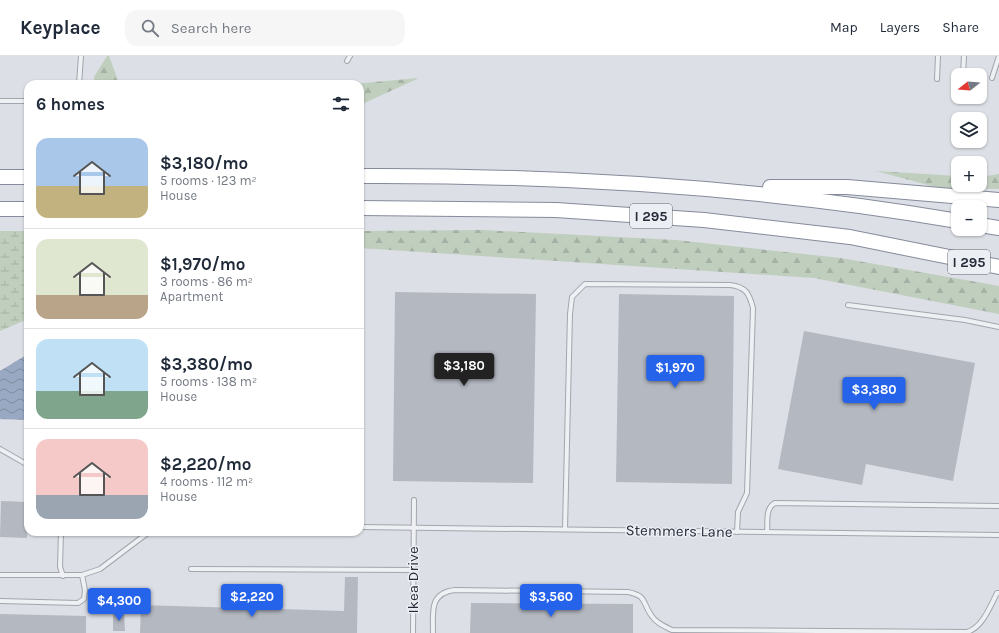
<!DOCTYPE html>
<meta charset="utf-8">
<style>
body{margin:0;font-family:Karla,sans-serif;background:#f6f6f7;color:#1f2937;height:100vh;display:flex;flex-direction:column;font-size:15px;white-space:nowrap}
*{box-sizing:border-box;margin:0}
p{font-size:13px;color:#747a83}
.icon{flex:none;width:22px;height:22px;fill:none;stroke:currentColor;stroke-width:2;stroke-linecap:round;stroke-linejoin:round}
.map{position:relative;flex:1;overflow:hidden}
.side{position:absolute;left:24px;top:24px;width:340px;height:456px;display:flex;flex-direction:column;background:#fff;border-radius:12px;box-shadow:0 1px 3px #0004}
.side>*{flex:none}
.needle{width:26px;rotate:253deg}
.controls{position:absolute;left:951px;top:12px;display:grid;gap:8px}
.controls a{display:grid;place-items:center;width:36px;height:36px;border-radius:8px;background:#fff;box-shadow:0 1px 3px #0004;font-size:20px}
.price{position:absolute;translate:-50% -34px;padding:0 9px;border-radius:4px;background:#2563eb;color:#fff;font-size:13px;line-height:26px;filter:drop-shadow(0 1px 2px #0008)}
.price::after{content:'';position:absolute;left:50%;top:24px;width:12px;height:9px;margin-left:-6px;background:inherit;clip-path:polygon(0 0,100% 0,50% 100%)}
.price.on{background:#222;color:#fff}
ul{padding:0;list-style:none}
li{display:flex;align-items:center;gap:12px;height:100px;padding:0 12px}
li+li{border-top:1px solid #e0e1e3}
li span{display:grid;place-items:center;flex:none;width:112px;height:80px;border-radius:12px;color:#555}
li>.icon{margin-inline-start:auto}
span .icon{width:48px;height:48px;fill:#fffc;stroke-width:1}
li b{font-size:17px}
h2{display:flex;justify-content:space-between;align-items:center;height:48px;padding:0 12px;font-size:17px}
header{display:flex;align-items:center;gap:24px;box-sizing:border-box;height:56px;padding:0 20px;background:#fff;border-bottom:1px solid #e0e1e3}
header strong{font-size:19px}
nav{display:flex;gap:22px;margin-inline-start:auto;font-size:14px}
.search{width:280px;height:36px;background:#f6f6f7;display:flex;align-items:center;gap:10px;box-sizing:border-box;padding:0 14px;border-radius:12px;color:#747a83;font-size:15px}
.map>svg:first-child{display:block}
.forest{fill:url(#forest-firs)}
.wetland{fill:url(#wetland-marsh)}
.water{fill:url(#water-waves)}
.building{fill:#b4b8c1}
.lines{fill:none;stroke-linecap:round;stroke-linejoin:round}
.lane-casing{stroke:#a2a6ae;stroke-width:6}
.highway-casing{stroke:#858b9b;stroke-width:16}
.lane{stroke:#eff0f4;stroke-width:4}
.highway{stroke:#fff;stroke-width:14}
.labels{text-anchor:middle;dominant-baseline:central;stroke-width:3;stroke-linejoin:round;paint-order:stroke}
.shield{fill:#ebeef3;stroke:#626672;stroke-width:1}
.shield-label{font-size:14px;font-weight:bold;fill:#272c3a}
.street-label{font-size:15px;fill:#272c3a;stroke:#ebeef3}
</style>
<header>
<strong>Keyplace</strong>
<div class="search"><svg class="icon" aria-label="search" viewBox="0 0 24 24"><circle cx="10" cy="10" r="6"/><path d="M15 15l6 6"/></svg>Search here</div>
<nav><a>Map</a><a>Layers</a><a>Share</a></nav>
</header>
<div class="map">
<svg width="999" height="577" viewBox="0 0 999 577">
<defs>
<pattern id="forest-firs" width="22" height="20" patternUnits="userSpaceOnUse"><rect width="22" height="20" fill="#c0cebe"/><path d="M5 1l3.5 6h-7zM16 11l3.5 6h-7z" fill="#a5b1a4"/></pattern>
<pattern id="wetland-marsh" width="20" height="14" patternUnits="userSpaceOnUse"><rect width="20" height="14" fill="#c0cebe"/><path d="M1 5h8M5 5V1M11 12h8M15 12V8" fill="none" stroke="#a5b1a4"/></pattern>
<pattern id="water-waves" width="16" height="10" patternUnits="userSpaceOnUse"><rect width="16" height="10" fill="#9aa9c3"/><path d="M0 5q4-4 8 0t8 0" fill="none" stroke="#7e8a9f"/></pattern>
</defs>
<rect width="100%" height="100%" fill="#dcdfe5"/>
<g class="forest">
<path d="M107 0H109L119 27 124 28H95L94 21Z"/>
<path d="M419 22 360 49V28H352Z"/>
<path d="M876 115 958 120V129H980V121L999 118V133L939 132Z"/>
<path d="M483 174 676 184 841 202 999 230V258L814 222 360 192V175Z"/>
</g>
<path class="wetland" d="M0 175H28V263L0 275Z"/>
<path class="water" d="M28 298V364L0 363V315Z"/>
<g class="building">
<path d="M395 236 536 238 533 427 393 425Z"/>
<path d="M619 238 734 240 732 428 616 426Z"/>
<path d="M804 275 975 307 953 425 866 408 862 429 778 413Z"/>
<path d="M1 445 28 446 27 482 0 481Z"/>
<path d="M345 521H358L357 577H140L141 549 344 555Z"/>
<path d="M471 547 633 548V577H470Z"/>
<path d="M113 556H124L125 575H113Z"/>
<path d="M0 558 86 560V577H0Z"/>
</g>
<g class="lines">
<g class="lane-casing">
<g id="lane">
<path d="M347 5 350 0"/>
<path d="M963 19 964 0"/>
<path d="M992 22 999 0"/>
<path d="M937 23 938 0"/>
<path d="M79 28 81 0"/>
<path d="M0 45H28"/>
<path d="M848 249 965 264 999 271"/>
<path d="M0 393 28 409"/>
<path d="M360 471 999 479"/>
<path d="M565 473 570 258 572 241 585 228 730 229C746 231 749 237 753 252L747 437 738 456 737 476"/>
<path d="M61 476 60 511 63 520"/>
<path d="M767 476C768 466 765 452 775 447L999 450"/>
<path d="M191 513 414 514"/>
<path d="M0 519H82L100 513 149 476"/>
<path d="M0 545 78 547 84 543 85 534 82 519"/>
<path d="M413 577 414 444"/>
<path d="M433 577C433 556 429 537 455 534L628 536C647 540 642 546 651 559 656 567 664 570 672 574L967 576C982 572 990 551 997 537H999"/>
</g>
</g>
<g class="highway-casing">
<g id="highway">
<path d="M360 120C561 119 760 131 958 165"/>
<path d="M0 121H28"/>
<path d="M770 131H847L999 144"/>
<path d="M360 152 556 154 704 164 850 181 999 211"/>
<path d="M0 153H28"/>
<path d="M980 169 999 172"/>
</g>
</g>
<use href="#lane" class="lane"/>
<use href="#highway" class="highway"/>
</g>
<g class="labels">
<g class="shield">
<rect x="630" y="148" width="42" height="24" rx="3"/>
<rect x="948" y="194" width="42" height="24" rx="3"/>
</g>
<g class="shield-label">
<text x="651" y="160">I 295</text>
<text x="969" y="206">I 295</text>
</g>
<g class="street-label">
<text transform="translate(679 475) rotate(1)">Stemmers Lane</text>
<text transform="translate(413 524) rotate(-90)">Ikea Drive</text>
</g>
</g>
</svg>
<div class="controls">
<a><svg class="needle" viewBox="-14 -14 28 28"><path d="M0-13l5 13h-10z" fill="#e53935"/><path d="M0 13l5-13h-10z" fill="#747a83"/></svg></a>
<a><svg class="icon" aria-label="layers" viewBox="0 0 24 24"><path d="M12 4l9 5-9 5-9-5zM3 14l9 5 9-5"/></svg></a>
<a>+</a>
<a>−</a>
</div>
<b class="price on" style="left:464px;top:331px">$3,180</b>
<b class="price" style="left:675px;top:333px">$1,970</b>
<b class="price" style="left:874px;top:355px">$3,380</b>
<b class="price" style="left:252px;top:562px">$2,220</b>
<b class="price" style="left:551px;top:562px">$3,560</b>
<b class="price" style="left:119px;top:566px">$4,300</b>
<section class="side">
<h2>6 homes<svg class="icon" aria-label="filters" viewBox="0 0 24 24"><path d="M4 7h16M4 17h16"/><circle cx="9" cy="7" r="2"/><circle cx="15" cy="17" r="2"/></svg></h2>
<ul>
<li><span style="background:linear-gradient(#a9c7e8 60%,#c2b280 0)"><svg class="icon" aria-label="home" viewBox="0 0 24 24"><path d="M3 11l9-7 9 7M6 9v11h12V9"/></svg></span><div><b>$3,180/mo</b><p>5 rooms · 123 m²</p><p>House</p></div></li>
<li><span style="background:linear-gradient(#dfe7d0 70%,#b9a48a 0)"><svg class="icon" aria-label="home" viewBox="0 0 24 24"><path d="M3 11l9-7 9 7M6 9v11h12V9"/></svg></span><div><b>$1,970/mo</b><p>3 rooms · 86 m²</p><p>Apartment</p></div></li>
<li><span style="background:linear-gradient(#bfe0f5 65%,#7fa58c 0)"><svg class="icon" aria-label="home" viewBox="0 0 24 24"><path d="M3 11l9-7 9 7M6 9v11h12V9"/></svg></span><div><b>$3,380/mo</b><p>5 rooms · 138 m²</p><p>House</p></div></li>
<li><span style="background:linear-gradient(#f6c9c9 70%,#9aa5b1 0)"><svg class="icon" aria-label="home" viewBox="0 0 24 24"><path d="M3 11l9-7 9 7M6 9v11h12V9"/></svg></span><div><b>$2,220/mo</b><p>4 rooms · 112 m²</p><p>House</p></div></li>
</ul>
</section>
</div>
